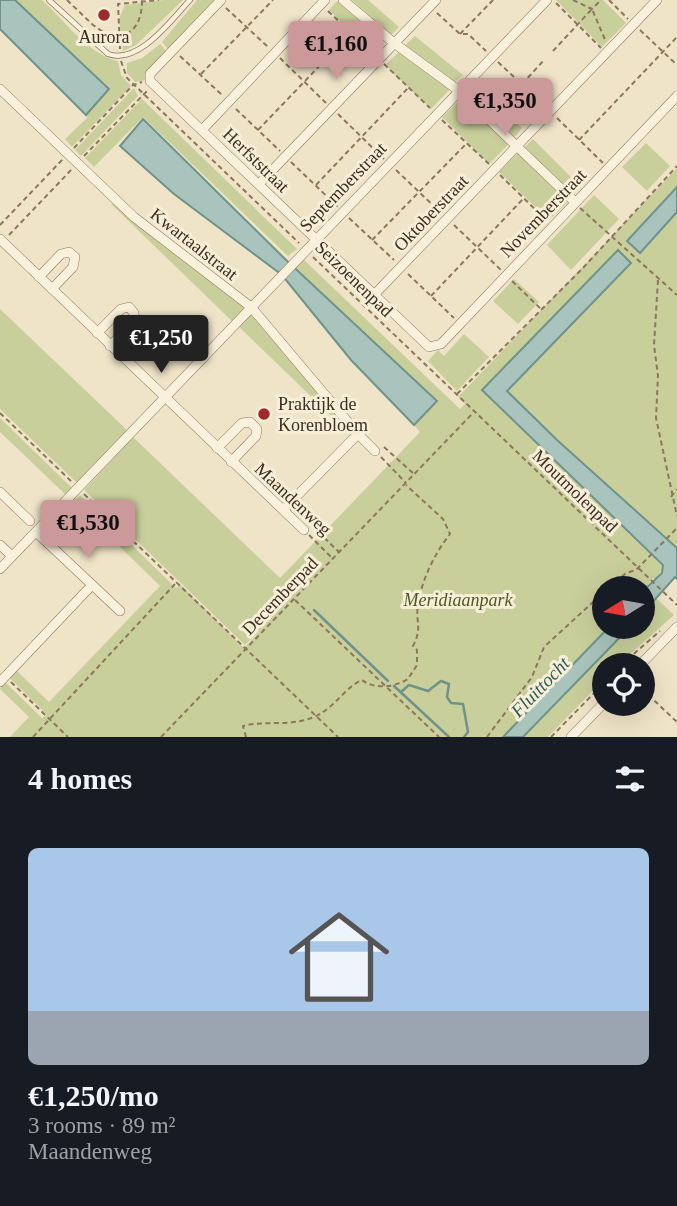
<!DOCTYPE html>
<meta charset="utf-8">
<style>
body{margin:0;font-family:"Times New Roman",serif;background:#20242c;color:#f1f3f6;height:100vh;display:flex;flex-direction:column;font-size:26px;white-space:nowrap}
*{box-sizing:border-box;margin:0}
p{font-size:23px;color:#9ea1a6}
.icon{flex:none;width:38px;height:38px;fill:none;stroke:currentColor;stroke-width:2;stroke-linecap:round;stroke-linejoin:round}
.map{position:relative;height:737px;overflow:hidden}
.side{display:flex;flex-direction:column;background:#171b24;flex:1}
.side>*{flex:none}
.needle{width:46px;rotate:259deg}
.controls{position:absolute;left:592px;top:576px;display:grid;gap:14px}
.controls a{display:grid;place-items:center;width:63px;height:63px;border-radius:50%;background:#171b24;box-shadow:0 7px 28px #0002;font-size:35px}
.price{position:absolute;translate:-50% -60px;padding:0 16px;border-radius:7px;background:#cc999b;color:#111;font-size:23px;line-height:46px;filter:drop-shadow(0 2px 4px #0008)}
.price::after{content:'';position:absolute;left:50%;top:42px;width:21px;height:16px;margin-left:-10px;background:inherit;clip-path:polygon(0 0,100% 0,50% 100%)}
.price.selected{background:#222;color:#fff}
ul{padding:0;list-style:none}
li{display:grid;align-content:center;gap:14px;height:371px;padding:0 28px}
li span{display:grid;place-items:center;height:217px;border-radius:10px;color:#555}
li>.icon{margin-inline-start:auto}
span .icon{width:126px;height:126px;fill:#fffc;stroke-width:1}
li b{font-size:30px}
h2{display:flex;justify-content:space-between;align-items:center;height:84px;padding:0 28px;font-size:30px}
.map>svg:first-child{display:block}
.green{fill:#c9cf9b}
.water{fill:#a9c4bc;stroke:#6f938a;stroke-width:2}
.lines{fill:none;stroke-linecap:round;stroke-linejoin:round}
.stream{stroke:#6f938a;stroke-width:2.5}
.lane-casing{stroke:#8d765c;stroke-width:6}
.street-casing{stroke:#8d765c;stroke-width:10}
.path{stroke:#8d765c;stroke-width:2;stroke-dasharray:5 3.5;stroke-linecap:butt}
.lane{stroke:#faf1dc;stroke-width:4.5}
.street{stroke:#faf1dc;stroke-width:9}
.poi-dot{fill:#9e2a2b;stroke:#f7eed8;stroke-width:2.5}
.labels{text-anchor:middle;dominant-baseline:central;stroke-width:6;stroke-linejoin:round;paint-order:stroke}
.poi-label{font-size:18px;fill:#3d2e20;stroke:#f7eed8}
.street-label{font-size:18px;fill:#3d2e20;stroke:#f7eed8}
.park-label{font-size:18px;font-style:italic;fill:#4d5a26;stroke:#f7eed8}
.water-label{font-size:19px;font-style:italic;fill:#2f5d5a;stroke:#f7eed8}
</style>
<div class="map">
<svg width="677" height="737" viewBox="0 0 677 737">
<rect width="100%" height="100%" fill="#f0e4c8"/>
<g class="green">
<path d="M15 0H42C64 20 89 55 118 61L121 75 131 86 72 147 65 139 87 118 86 115 108 89Z"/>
<path d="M164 0H183L136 45 123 51 119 19 125 5Z"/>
<path d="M197 0H214L168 49 162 42Z"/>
<path d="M352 0H368L399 27 391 35Z"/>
<path d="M556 0H603L626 23 602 47Z"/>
<path d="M337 1 384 42 373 53 329 10Z"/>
<path d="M415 36 463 75 454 83 405 45Z"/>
<path d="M160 44 167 52 147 72 146 80 135 82 127 73V63L142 58Z"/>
<path d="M399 52 450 89 431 109 385 65Z"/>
<path d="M476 85 522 128 515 137 467 92Z"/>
<path d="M134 88 138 96 81 156 75 150Z"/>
<path d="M142 99 297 249 288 256 143 117 94 167 85 158Z"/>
<path d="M461 99 510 143 489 164 442 117Z"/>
<path d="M533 139 581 187 573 195 525 147Z"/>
<path d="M646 143 670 166 647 191 622 167Z"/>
<path d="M520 151 568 202 549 220 499 172Z"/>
<path d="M677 168V552L655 579 653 578 642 592V588H604V626L609 627 503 737H10L29 717 0 689 4 681 42 718 47 715 8 676 15 669 49 702 160 586 73 501 80 495 176 588 180 584 244 648 267 624 245 645 84 490 133 437 280 578 420 432 414 425 437 401 294 267 302 258 460 409 465 404 458 397Z"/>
<path d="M594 195 619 219 571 270 547 245Z"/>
<path d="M114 203 243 305V310L234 323 111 204Z"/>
<path d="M514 279 539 302 518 324 493 301Z"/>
<path d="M0 309 127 430 77 483 0 409Z"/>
<path d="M250 314 350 429 347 431 237 325Z"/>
<path d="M464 334 489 357 457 391 428 361 438 350 444 356Z"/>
<path d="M0 418 72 488 65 494 0 432Z"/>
<path d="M655 597 674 615 618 665H604V679L548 737H523L631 627 642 626V614Z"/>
</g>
<g class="water">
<path d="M0 0H15L109 89 86 115 0 29Z"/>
<path d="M143 119 284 258 437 401 414 425 351 360 282 275 174 194 120 146Z"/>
<path d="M677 187V212L640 253 627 241Z"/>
<path d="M618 250 631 263 507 391 557 440 677 548V579L675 577 642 614V592L662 573 663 565 482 390Z"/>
<path d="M609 627H630L523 737H503Z"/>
</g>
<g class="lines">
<g class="stream">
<path d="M314 610 388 681"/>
<path d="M394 686 449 737"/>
<path d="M401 692 409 685 428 691 441 681 449 684 447 697 451 703 463 704 468 732 464 737"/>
</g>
<g class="lane-casing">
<path id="lane" d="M49 0 108 54C139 65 171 20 190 0"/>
</g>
<g class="street-casing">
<g id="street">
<path d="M221 0 150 74V81L429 347 441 344 677 96"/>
<path d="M343 0 394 43 458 90 575 202"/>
<path d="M0 89 134 217 251 307 358 434 284 509"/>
<path d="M202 130 325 0"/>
<path d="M259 184 436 0"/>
<path d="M0 239 304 530"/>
<path d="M39 277 61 254 69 252 75 257 73 267 52 289"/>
<path d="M373 296 657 0"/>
<path d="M97 333 121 309 129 307 134 313 135 321 110 346"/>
<path d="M358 434 375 451"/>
<path d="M217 448 242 423 250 422 257 429 256 436 231 462"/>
<path d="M0 492 30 521"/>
<path d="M36 532 120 611"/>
<path d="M0 545 12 556"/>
<path d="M0 569 547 0"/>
<path d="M640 665 677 627"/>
<path d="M0 682 92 585"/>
<path d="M571 737 604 703"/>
</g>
</g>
<g class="path">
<path d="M67 0 93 25 116 41"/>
<path d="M573 0 592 9 601 0"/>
<path d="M609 0 628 19"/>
<path d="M556 3 601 48"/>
<path d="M226 8 268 47"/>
<path d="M328 11 373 53"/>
<path d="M437 13 460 34H468L486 51"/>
<path d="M640 30 677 65"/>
<path d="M460 34 493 0"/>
<path d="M119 38C137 31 142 18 142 0"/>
<path d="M120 49 118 4 159 0"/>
<path d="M553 51 592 9 606 42"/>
<path d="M180 56 222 95"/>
<path d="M280 58 326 103"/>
<path d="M121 61 127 78 299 243"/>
<path d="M498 62 545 106"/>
<path d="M384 64 430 108"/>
<path d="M201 74 273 0"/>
<path d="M522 84 545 59"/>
<path d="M236 109 280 151"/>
<path d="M338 114 384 159"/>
<path d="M557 118 603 163"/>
<path d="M442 120 489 164"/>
<path d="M258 130 351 33"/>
<path d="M579 140 677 37"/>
<path d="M74 148 133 85 142 82"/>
<path d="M84 156 148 90"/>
<path d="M291 162 338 207"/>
<path d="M396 170 440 212"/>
<path d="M500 175 546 220"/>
<path d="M316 185 409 87"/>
<path d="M580 208 677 295"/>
<path d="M349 218 394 260"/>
<path d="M0 225 63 159"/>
<path d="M454 225 501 270"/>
<path d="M9 235 73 168"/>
<path d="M372 240 466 144"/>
<path d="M313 257 677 605"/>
<path d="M408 274 454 318"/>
<path d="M658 280 654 345 658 376 656 418 677 516"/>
<path d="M512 281 542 310"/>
<path d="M431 296 523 199"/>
<path d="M457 394 582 269 677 166"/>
<path d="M0 413 72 482"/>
<path d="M384 447 414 474"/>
<path d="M381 457 406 483"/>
<path d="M84 494 338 737"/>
<path d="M671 497 677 489"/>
<path d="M312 526 339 552"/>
<path d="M309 535 332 558"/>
<path d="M609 588 626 573 636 570 677 528"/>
<path d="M295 600 439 737"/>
<path d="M621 665 660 631"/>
<path d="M11 682 68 737"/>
<path d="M642 689 677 722"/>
<path d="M33 737 175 584"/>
<path d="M161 737 473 413"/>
<path d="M246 737 243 726C267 720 290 727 314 717 335 708 344 688 362 680 375 690 395 687 408 679L417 665V650L413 646C423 627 415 622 418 604 422 579 435 553 450 534L443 519 406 485"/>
<path d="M487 737 532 677 544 647 604 592"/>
<path d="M551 737 604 683"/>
</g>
<use href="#lane" class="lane"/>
<use href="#street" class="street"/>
</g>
<g class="poi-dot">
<circle cx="104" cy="15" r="7"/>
<circle cx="264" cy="414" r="7"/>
</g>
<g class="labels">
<g class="poi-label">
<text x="104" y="37">Aurora</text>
<text x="278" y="404" text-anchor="start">Praktijk de<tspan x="278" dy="21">Korenbloem</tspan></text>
</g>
<g class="street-label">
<text transform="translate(256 160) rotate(44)">Herfststraat</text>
<text transform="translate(343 187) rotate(-46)">Septemberstraat</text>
<text transform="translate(431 213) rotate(-46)">Oktoberstraat</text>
<text transform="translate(543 213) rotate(-46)">Novemberstraat</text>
<text transform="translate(194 244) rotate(38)">Kwartaalstraat</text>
<text transform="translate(354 279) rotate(44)">Seizoenenpad</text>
<text transform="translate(575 491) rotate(44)">Moutmolenpad</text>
<text transform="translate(293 499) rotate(43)">Maandenweg</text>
<text transform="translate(280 596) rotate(-46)">Decemberpad</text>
</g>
<g class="park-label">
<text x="458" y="600">Meridiaanpark</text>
</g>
<g class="water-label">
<text transform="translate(540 687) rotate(-46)">Fluittocht</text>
</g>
</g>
</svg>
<div class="controls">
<a><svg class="needle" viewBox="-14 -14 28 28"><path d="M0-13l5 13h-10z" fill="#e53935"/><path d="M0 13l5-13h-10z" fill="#9ea1a6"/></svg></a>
<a><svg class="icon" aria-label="locate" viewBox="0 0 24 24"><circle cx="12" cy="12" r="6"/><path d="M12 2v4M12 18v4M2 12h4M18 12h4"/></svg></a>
</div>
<b class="price" style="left:336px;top:81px">€1,160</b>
<b class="price" style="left:505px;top:138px">€1,350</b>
<b class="price selected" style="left:161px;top:375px">€1,250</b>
<b class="price" style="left:88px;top:560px">€1,530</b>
</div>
<section class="side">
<h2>4 homes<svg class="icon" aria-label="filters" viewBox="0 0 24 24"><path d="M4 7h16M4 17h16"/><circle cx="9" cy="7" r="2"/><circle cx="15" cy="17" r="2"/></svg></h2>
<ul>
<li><span style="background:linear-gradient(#a9c7e8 75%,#9aa5b1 0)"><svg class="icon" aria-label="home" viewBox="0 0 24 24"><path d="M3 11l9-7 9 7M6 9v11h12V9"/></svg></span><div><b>€1,250/mo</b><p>3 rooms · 89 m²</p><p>Maandenweg</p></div></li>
</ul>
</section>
